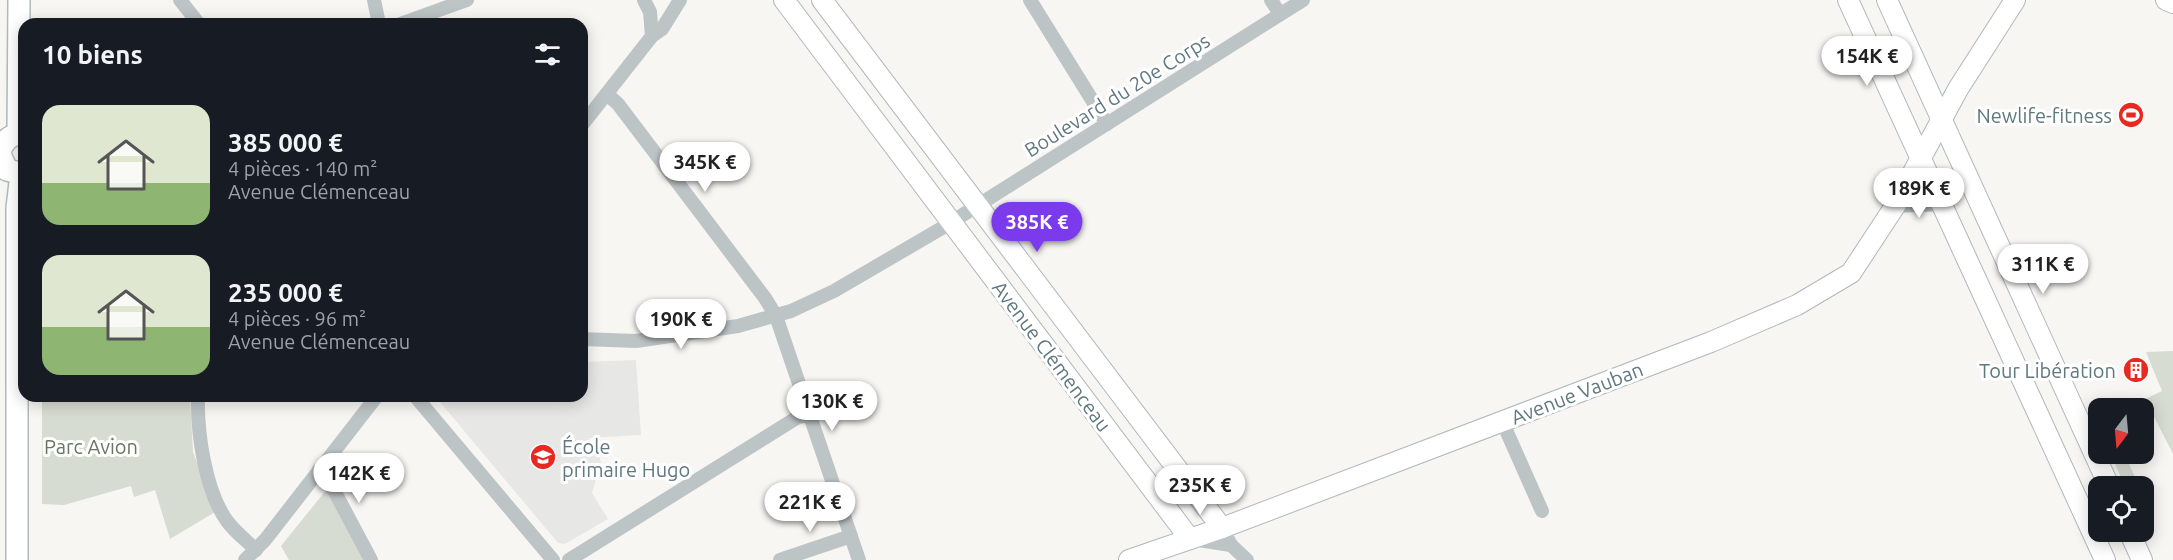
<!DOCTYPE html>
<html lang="fr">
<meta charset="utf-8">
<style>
body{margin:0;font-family:Ubuntu,sans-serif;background:#20242c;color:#f1f3f6;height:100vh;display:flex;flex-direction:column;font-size:22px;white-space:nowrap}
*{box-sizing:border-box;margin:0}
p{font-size:20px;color:#9ea1a6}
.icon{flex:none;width:33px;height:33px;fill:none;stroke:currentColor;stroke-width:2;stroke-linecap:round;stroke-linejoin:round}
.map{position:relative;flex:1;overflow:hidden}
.sheet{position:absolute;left:18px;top:18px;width:570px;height:384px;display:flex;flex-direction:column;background:#171b24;border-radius:18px;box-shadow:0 3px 15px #0003}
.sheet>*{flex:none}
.needle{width:39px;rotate:196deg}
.tools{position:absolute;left:2088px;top:398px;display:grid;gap:12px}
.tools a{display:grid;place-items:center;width:66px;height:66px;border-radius:12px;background:#171b24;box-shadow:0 3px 15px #0003;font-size:30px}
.price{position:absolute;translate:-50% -51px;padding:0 14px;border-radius:21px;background:#fff;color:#222;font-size:20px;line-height:39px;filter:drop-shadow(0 2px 3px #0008)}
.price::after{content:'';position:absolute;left:50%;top:36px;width:18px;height:14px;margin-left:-9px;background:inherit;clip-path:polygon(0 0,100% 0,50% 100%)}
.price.active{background:#7c3aed;color:#fff}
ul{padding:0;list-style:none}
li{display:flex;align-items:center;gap:18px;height:150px;padding:0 24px}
li span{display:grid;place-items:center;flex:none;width:168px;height:120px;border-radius:18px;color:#555}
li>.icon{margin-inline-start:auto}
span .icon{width:72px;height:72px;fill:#fffc;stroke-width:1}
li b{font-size:26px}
h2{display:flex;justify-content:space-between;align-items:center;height:72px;padding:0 24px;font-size:26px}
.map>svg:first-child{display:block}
.built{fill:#e7e8e6}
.green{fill:#d7dcd2}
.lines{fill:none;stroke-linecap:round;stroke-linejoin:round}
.secondary-casing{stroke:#afb8bb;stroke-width:22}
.primary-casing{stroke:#b2b9bc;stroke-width:24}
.street{stroke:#bdc4c6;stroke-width:14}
.secondary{stroke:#fff;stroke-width:20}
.primary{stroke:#fff;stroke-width:21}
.labels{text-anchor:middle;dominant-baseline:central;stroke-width:6;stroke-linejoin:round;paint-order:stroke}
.street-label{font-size:20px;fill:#60787f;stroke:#fff}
.poi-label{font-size:20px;fill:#60787f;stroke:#fff;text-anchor:end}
.park-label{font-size:20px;fill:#687760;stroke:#fff}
</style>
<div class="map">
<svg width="2173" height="560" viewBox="0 0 2173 560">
<rect width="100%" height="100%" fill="#f7f6f3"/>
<path class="built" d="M636 360 641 435 588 438 598 452 601 462 592 493 608 519 565 544 558 543 435 396H582V362Z"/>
<g class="green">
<path d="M2173 351V454L2145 399 2162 391 2146 352Z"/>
<path d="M42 396H190L193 452 215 512 170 539 155 490 134 497 131 486 64 505 42 504Z"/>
<path d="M2110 453H2124L2139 486H2125Z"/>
<path d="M327 489 364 560H289L281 546Z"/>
</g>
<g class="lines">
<g class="secondary-casing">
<g id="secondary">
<path d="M784 0 1190 539"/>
<path d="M822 0 1222 528"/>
<path d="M1848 0 2105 560"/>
<path d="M1887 0 2109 486"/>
<path d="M2166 0 2173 3"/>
<path d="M2129 531 2142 560"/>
<path d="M1129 560 1222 528 1711 342 1797 305 1851 273 1895 206 1958 89 2015 0"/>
</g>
</g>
<g class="primary-casing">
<g id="primary">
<path d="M18 134 19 0"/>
<path d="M24 134C11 133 2 141 0 154L7 170 24 174"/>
<path d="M17 560V208L21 174"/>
</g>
</g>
<g class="street">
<path d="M180 0 199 24"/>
<path d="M374 0 379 24"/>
<path d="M644 0 650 12 652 36"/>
<path d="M1030 0 1107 124"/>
<path d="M1271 0 1280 14"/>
<path d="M400 24 467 0"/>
<path d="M607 94 618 104 765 298 776 316 859 560"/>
<path d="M582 125 652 36 662 29 680 0"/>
<path d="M1895 206 1942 204"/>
<path d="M582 339 636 341 738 326 791 311 834 291 942 228 1303 0"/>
<path d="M198 396C197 432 205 491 227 521 235 532 247 541 256 550"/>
<path d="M415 396 553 560"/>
<path d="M1502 421 1542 511"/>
<path d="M319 470 328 479 371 560"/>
<path d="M1222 528 1231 545 1247 560"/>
<path d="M1192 539 1231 545"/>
<path d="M245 560 265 540 377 396"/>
<path d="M569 560 798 417 810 415"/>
<path d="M780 560 851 536"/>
</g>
<use href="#secondary" class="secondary"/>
<use href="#primary" class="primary"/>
</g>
<defs>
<g id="stadium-disc" transform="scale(1.35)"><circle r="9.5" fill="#e92821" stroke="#fff"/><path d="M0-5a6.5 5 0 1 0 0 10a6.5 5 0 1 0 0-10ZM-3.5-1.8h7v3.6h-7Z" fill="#fff"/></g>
<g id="building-disc" transform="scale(1.35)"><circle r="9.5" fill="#e92821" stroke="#fff"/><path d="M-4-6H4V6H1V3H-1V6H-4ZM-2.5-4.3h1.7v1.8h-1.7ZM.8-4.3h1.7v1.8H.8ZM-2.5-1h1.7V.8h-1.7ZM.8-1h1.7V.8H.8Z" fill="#fff"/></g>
<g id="school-disc" transform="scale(1.35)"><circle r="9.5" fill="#e92821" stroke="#fff"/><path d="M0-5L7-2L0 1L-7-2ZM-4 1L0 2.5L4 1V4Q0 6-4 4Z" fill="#fff"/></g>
</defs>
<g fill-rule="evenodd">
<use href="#stadium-disc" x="2131" y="115"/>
<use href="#building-disc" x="2136" y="370"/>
<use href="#school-disc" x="543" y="457"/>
</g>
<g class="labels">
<g class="street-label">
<text transform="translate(1117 95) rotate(-32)">Boulevard du 20e Corps</text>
<text transform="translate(1052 356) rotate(53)">Avenue Clémenceau</text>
<text transform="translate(1577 393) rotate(-21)">Avenue Vauban</text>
</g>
<g class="poi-label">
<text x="2112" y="115">Newlife-fitness</text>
<text x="2116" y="370">Tour Libération</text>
<text x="562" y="446" text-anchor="start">École<tspan x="562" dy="23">primaire Hugo</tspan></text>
</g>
<g class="park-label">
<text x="91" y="446">Parc Avion</text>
</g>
</g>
</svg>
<div class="tools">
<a><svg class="needle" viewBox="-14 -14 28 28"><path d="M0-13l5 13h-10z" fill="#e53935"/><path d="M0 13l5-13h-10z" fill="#9ea1a6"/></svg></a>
<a><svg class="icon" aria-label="locate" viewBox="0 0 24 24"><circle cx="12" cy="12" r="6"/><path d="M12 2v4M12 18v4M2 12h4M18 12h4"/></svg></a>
</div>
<b class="price" style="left:1867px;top:87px">154K €</b>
<b class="price" style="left:705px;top:193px">345K €</b>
<b class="price" style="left:1919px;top:219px">189K €</b>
<b class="price active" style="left:1037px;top:253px">385K €</b>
<b class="price" style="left:2043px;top:295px">311K €</b>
<b class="price" style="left:681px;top:350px">190K €</b>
<b class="price" style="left:832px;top:432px">130K €</b>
<b class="price" style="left:359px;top:504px">142K €</b>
<b class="price" style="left:1200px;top:516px">235K €</b>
<b class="price" style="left:810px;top:533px">221K €</b>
<section class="sheet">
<h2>10 biens<svg class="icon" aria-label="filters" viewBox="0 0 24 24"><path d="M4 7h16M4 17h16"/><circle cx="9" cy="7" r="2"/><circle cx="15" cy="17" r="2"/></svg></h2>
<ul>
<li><span style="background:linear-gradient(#dfe7d0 65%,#8fb573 0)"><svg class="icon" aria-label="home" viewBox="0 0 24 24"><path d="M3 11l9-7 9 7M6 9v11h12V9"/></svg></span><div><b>385 000 €</b><p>4 pièces · 140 m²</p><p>Avenue Clémenceau</p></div></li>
<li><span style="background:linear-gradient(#dfe7d0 60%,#8fb573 0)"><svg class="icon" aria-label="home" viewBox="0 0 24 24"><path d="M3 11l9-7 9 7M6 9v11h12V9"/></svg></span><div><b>235 000 €</b><p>4 pièces · 96 m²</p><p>Avenue Clémenceau</p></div></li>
</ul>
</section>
</div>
